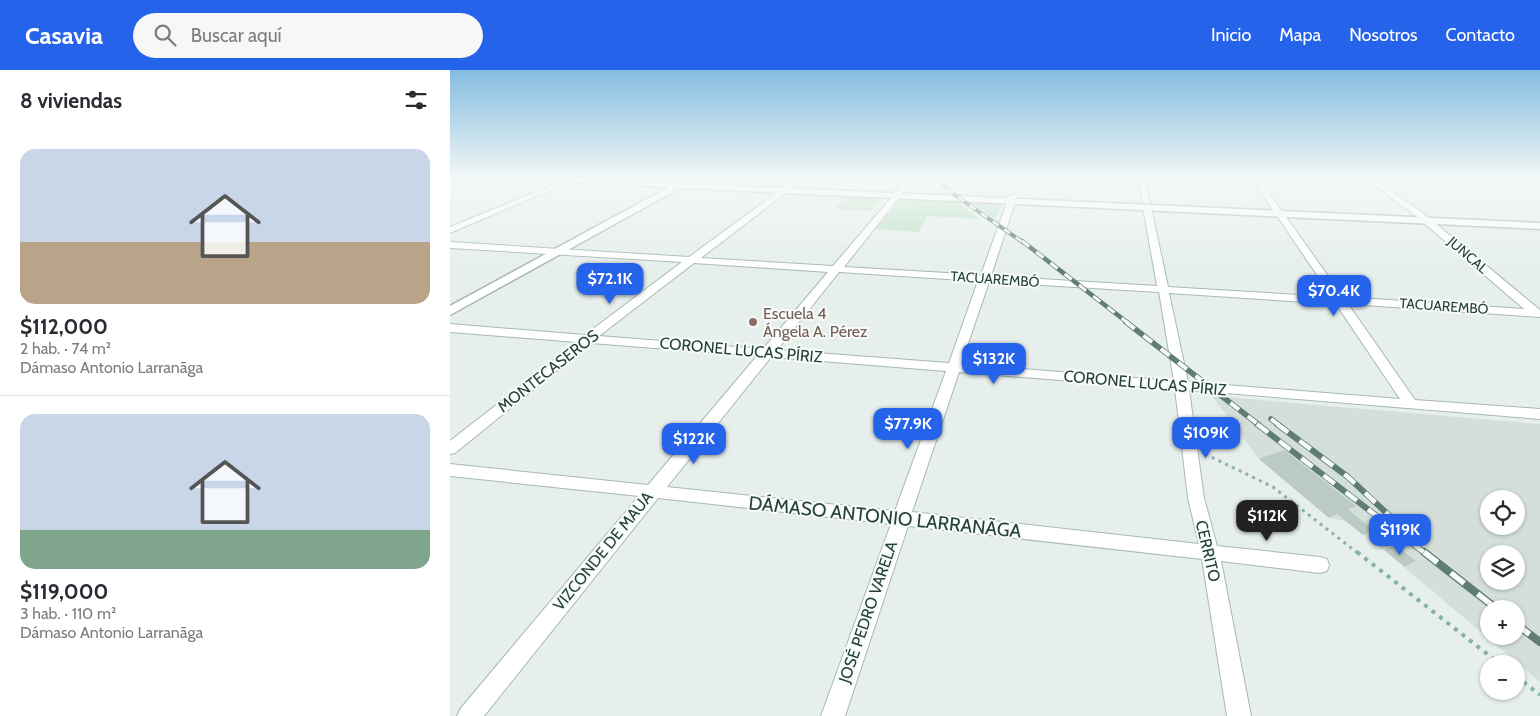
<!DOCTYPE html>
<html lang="es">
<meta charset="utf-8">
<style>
body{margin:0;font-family:Cabin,sans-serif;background:#f7f7f7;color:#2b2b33;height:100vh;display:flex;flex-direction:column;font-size:19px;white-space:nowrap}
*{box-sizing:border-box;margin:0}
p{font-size:16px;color:#7c7c81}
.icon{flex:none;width:28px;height:28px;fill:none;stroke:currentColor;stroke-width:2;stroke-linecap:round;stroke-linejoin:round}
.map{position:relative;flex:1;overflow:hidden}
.panel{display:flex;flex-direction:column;background:#fff;width:450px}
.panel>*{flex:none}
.tools{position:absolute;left:1030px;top:420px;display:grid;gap:10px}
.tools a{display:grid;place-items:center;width:45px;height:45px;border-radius:50%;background:#fff;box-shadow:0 1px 4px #0004;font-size:25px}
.price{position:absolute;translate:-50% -42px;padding:0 11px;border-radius:10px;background:#2563eb;color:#fff;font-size:16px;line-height:32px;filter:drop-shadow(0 1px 2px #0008)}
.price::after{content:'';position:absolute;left:50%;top:30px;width:15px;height:11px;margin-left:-8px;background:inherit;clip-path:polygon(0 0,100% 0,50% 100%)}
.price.on{background:#222;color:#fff}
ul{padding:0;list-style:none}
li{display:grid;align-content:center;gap:10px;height:265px;padding:0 20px}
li+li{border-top:1px solid #e1e1e2}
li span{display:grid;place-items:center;height:155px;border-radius:15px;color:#555}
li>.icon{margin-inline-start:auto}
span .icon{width:90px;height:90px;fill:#fffc;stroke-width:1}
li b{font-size:21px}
h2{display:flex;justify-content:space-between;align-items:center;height:60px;padding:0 20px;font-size:21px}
header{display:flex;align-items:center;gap:30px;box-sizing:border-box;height:70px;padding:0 25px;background:#2563eb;color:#fff}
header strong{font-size:24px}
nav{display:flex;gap:28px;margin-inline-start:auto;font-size:18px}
.search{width:350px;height:45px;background:#f7f7f7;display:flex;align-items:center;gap:12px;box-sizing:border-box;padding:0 18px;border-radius:28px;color:#7c7c81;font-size:19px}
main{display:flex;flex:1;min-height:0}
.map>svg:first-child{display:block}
.built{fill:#d4dfda;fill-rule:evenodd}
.green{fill:#bfe0c8}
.building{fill:#bbcac4}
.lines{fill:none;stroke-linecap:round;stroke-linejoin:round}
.minor-casing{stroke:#a8b8b2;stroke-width:2}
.tertiary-casing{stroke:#a8b8b2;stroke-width:3}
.path-far1{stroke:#86b3a5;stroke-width:3;stroke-dasharray:3 4.5;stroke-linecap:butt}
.path{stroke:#86b3a5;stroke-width:4;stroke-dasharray:4 5.5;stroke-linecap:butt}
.minor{fill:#fff;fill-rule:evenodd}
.tertiary{fill:#fff;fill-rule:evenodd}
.rail-far4-casing{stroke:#5f7d75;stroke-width:4}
.rail-far3-casing{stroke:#5f7d75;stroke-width:4.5}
.rail-far2-casing{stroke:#5f7d75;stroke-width:5.5}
.rail-far1-casing{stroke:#5f7d75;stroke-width:6}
.rail-casing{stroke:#5f7d75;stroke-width:8}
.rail-far4{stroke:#f7fbf9;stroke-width:2.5;stroke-dasharray:7;stroke-linecap:butt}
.rail-far3{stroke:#f7fbf9;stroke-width:3;stroke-dasharray:9;stroke-linecap:butt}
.rail-far2{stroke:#f7fbf9;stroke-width:4;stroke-dasharray:11;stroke-linecap:butt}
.rail-far1{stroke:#f7fbf9;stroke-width:4.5;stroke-dasharray:14;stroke-linecap:butt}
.rail{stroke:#f7fbf9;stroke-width:5.5;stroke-dasharray:17;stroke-linecap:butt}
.education-dot{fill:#8d6e63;stroke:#f7fbf9;stroke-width:2}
.labels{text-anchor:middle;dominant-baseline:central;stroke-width:4;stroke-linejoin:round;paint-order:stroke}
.far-street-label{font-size:14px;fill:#24423a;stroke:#f7fbf9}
.education-label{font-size:16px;fill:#785e54;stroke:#f7fbf9;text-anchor:start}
.street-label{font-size:16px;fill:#24423a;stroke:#f7fbf9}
.near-street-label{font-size:19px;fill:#24423a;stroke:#f7fbf9}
</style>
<header>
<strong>Casavia</strong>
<div class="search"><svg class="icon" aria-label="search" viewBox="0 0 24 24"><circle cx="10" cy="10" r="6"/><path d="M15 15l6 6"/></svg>Buscar aquí</div>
<nav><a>Inicio</a><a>Mapa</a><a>Nosotros</a><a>Contacto</a></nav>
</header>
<main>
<section class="panel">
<h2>8 viviendas<svg class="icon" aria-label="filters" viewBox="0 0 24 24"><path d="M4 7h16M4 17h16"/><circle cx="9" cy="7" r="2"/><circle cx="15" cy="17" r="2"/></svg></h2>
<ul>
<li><span style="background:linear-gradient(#c9d6e8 60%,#b9a48a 0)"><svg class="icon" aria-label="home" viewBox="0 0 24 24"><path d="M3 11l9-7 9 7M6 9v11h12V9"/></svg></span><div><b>$112,000</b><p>2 hab. · 74 m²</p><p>Dámaso Antonio Larranãga</p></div></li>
<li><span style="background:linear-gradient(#c9d6e8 75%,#7fa58c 0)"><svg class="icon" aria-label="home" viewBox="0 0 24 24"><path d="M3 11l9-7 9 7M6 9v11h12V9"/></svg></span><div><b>$119,000</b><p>3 hab. · 110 m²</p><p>Dámaso Antonio Larranãga</p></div></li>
</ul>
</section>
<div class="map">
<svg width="1090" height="646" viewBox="0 0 1090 646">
<rect width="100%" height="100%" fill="#e6efeb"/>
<path class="built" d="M762 326 1090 354V612L934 480 895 451 879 448 809 389ZM1039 429H1066V456H1039ZM1039 484H1066V511H1039ZM1039 539H1066V566H1039Z"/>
<g class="green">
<path d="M398 126 432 128 421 141 385 139Z"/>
<path d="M451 128 506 131 530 149 477 146 469 162 426 159Z"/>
<path d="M519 131 553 133 545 149Z"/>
</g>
<g class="building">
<path d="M834 380 906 436 898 439 923 460 913 465 887 444 879 448 809 389Z"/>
<path d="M945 475 966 491 955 497 934 480Z"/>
</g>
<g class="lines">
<g class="minor-casing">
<g id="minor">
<path d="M117 109H126L0 163V157Z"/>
<path d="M457 109H464L394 197 531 205 559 126 563 124 567 126 541 206 707 216 693 137 697 135 701 137 718 217 882 227 802 109H809L893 227 1074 239 967 147 916 109H924L973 143 1090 240V247L898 234 965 330 1090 339V349L739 320 754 428 767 476 870 487 877 489 879 495 877 501 870 503 771 491 801 646H777L752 489 458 456 395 646H371L441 454 208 428 34 646H7L11 638 189 426 0 406V394L198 415 307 286 141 273 5 383 0 384V371L127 272 0 262V254L135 265 232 192 0 178V172L239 187 340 113H343V117L251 188 383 196ZM244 193 378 202 313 279 149 266ZM389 202 528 211 499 293 327 280ZM539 212 709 222 724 311 511 294ZM719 223 886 234 950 329 738 312ZM321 287 496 301 445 441 217 417ZM509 302 725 319 738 428 749 474 462 442Z"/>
<path d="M688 109H695L700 134 693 132Z"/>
</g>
</g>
<g class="tertiary-casing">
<path id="tertiary" d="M94 109H139L1090 153V159L230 118 0 245V236L219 117 98 111Z"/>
</g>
<path class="path-far1" d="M755 384 823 417 909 484"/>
<g class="path">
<path d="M907 482 1050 594"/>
<path d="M1066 606 1090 625"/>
</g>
<use href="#minor" class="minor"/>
<use href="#tertiary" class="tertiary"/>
<g class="rail-far4-casing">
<path id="rail-far4" d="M487 109 502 123 574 173"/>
</g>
<g class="rail-far3-casing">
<path id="rail-far3" d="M572 171 678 253"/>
</g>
<g class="rail-far2-casing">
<g id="rail-far2">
<path d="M676 252 809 355"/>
<path d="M821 349 829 355"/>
</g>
</g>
<g class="rail-far1-casing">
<g id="rail-far1">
<path d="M807 354 976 484"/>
<path d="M827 354 898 407 943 449"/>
</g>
</g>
<g class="rail-casing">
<g id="rail">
<path d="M974 482 1047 539"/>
<path d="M1066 554 1090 572"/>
</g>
</g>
<use href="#rail-far4" class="rail-far4"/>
<use href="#rail-far3" class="rail-far3"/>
<use href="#rail-far2" class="rail-far2"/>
<use href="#rail-far1" class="rail-far1"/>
<use href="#rail" class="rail"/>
</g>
<linearGradient id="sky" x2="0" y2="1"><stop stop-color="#84bce0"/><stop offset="0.55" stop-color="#f4f8f6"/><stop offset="1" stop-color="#f4f8f6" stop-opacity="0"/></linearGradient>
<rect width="1090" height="199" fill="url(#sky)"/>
<circle class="education-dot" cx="303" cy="252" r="5"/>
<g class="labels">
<g class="far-street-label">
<text transform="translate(1018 185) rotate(41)">JUNCAL</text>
<text transform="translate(545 209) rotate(4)">TACUAREMBÓ</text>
<text transform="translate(994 236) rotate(4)">TACUAREMBÓ</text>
</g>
<g class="education-label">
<text x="313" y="243">Escuela 4<tspan x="313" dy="18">Ángela A. Pérez</tspan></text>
</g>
<g class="street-label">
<text transform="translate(291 280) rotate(5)">CORONEL LUCAS PÍRIZ</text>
<text transform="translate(98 301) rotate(-38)">MONTECASEROS</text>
<text transform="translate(695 313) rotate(5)">CORONEL LUCAS PÍRIZ</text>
<text transform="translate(153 481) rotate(-51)">VIZCONDE DE MAUA</text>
<text transform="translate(758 481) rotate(77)">CERRITO</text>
<text transform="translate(418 542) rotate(-71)">JOSÉ PEDRO VARELA</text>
</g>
<g class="near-street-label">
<text transform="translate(435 447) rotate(6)">DÁMASO ANTONIO LARRANÃGA</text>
</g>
</g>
</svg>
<div class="tools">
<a><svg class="icon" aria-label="locate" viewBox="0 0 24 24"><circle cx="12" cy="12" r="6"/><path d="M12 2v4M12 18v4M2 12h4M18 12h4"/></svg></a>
<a><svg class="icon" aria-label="layers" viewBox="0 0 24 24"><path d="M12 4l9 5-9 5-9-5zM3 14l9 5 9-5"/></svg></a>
<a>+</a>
<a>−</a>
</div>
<b class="price" style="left:160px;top:235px">$72.1K</b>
<b class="price" style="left:884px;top:247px">$70.4K</b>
<b class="price" style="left:544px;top:315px">$132K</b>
<b class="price" style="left:458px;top:380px">$77.9K</b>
<b class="price" style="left:756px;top:389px">$109K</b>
<b class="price" style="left:244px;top:395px">$122K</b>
<b class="price on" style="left:817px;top:472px">$112K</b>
<b class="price" style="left:950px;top:486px">$119K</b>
</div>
</main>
